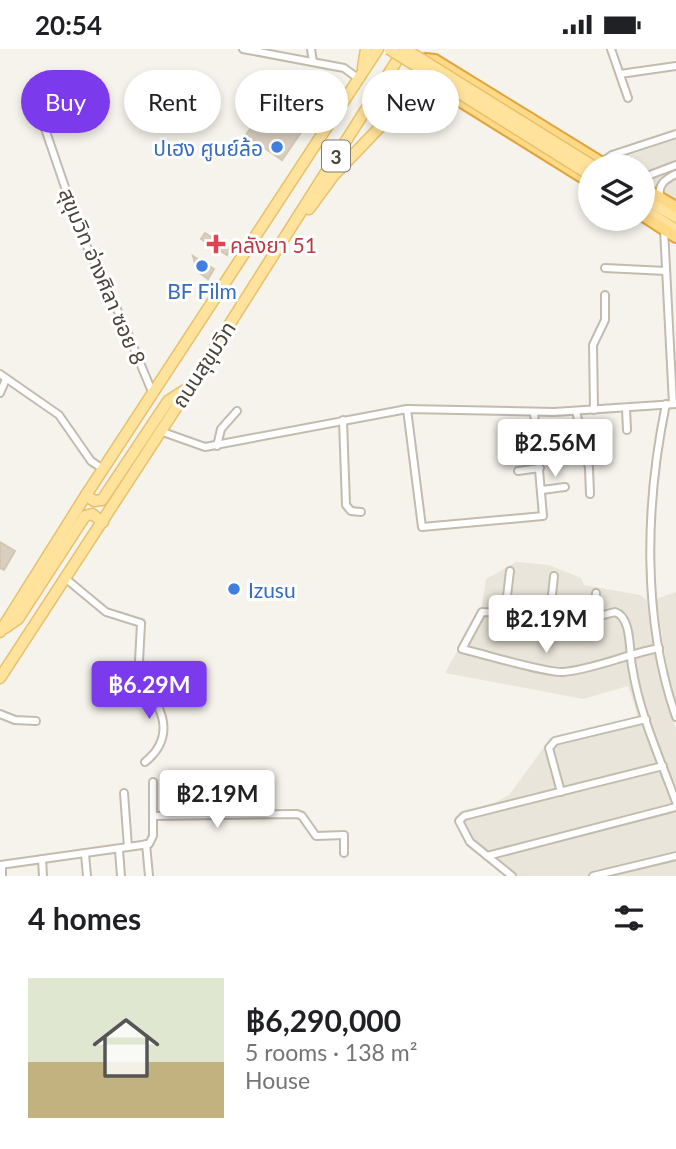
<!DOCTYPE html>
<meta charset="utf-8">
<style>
body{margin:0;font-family:Lato,"Noto Sans Thai",sans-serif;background:#f2f2f2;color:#202124;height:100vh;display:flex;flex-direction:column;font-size:26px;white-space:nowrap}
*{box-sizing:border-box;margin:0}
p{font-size:23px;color:#757577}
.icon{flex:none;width:38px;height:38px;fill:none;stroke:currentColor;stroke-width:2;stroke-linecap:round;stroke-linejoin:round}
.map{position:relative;height:827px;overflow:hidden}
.panel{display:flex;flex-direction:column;background:#fff;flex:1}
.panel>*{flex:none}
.top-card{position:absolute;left:21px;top:21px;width:635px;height:63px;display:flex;gap:14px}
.buttons{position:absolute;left:578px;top:105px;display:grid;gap:14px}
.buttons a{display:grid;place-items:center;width:77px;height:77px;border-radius:50%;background:#fff;box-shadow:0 4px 10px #0003;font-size:35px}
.price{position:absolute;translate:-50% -60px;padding:0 16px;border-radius:7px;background:#fff;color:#222;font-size:23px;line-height:46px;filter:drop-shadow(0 2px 4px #0008)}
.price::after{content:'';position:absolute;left:50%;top:42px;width:21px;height:16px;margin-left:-10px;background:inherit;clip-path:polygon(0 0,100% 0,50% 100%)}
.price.on{background:#7c3aed;color:#fff}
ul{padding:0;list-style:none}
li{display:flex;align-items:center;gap:21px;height:175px;padding:0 28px}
li span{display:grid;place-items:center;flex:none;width:196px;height:140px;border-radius:0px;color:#555}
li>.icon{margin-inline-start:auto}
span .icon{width:84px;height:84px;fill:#fffc;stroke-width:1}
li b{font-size:30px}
h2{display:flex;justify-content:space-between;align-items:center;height:84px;padding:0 28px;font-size:30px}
.pill{padding:0 24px;border-radius:32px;background:#fff;box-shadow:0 4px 10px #0003;font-size:24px;line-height:63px}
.pill.on{background:#7c3aed;color:#fff}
.status{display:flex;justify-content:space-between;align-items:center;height:49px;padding:0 35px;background:#fff;direction:ltr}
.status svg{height:19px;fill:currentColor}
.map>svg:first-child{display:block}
.residential{fill:#eae5da}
.building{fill:#d8cfc1;stroke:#d3c7b4;stroke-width:2}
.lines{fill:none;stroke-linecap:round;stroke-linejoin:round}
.minor-casing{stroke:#c2bbae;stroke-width:10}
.primary-casing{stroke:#e6c16a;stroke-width:13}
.trunk-casing{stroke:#e0a43c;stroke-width:14}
.minor{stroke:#fff;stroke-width:6}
.primary{stroke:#ffe39c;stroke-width:10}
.trunk{stroke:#ffd985;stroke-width:10}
.primary-bridge-casing{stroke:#e6c16a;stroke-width:13;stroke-linecap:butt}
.primary-bridge{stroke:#ffe39c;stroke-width:10}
.shop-dot{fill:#3f7fe0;stroke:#fff;stroke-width:2.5}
.health-dot{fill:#e0444e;stroke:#fff;stroke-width:2.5}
.labels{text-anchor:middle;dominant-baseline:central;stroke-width:6;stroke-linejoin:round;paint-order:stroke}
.shield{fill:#fff;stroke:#817c74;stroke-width:2}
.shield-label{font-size:19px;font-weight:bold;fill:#4b4439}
.shop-label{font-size:21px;fill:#366cbe;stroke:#fff;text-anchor:end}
.health-label{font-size:21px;fill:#be3a42;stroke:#fff;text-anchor:start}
.street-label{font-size:21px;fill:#4b4439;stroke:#fff}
</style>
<div class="status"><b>20:54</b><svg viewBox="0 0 49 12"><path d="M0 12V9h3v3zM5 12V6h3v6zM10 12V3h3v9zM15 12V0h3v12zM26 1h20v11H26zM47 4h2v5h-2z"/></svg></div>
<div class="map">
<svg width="676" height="827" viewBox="0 0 676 827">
<rect width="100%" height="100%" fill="#f6f3ec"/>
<g class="residential">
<path d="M676 90V152L642 129V117H626L616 111Z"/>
<path d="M516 513 549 516 581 529 584 536 640 546 646 550 658 622 676 680V827H507L465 794 455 768 461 762 494 754 509 746 550 690 638 668 628 637 583 650 445 624 482 557 486 530Z"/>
<path d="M676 543V653L670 635 656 550Z"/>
</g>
<g class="building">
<path d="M258 68 308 73 282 111 246 86Z"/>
<path d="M205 184 230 200 227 206 201 190Z"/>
<path d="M193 207 214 220 208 230 197 222Z"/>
<path d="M0 493 15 502 4 521 0 519Z"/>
</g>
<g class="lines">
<g class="minor-casing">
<g id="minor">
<path d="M243 0 344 19 359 30"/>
<path d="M311 0 313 13"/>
<path d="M611 0 628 49"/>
<path d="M620 25 676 17"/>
<path d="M41 68 81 185 123 273 153 345"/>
<path d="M601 114 612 106 676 85"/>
<path d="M642 129 676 116"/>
<path d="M661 149C656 136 666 130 676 125"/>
<path d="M664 180 673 355"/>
<path d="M605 219 666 222"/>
<path d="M0 325 59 366 91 412 103 420"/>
<path d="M0 344 6 330"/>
<path d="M666 355C645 456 642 570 676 668"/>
<path d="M626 359 627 381"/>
<path d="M407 360 422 478 543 467 534 363"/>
<path d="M594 361 593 296 605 271V246"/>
<path d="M576 362 589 419 590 445"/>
<path d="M343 371 346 456 351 462 361 463"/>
<path d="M160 382 205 398 407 360 554 363 676 355"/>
<path d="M217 397 221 380 237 362"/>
<path d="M518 422 540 419"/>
<path d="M542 441 565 438"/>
<path d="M65 529 106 563 141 574 138 632C164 656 176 688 145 713"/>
<path d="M505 564 510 522"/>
<path d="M594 568 596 544"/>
<path d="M549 575 554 527"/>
<path d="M659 599C627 605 595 620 563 623 545 624 484 605 462 600L482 563 505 564 560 577 615 563C632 568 629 602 632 617 639 664 660 709 676 753"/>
<path d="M0 665 15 671 36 672"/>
<path d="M561 743 549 699 555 692 646 670"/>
<path d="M124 744 128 798"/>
<path d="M153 767 297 765 302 767 316 787 344 786V804"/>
<path d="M146 795 149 827"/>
<path d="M119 801 121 827"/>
<path d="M85 805 87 827"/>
<path d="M487 807 676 758"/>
<path d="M42 810 43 827"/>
<path d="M0 816 149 795 153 787V733"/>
<path d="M2 816V827"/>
<path d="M512 827 470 793 459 772 464 767 663 717"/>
<path d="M593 827 676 807"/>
</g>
</g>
<g class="primary-casing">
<g id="primary">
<path d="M363 19 366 0"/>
<path d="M642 148 676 168"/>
<path d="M642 159 676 181"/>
<path d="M309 160 334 126 380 78 405 39 420 32 432 35"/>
<path d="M86 446 94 452 102 451 168 352 188 339"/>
<path d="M5 579 18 570 85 467 92 465 103 473"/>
<path d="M0 583 86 446 378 0"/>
<path d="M0 629 191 336 403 2"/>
</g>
</g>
<g class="trunk-casing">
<g id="trunk">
<path d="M590 133 423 29 419 24 420 14 425 10 435 11 607 117"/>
<path d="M642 138 676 158"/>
<path d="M642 166 676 188"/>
</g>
</g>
<use href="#minor" class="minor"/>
<use href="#primary" class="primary"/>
<use href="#trunk" class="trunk"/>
<g class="primary-bridge-casing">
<g id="primary-bridge">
<path d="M389 0 590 126"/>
<path d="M405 0 593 117"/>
</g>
</g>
<use href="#primary-bridge" class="primary-bridge"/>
</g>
<g class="shop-dot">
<circle cx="277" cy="98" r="7"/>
<circle cx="202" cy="217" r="7"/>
<circle cx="234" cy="540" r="7"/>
</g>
<path class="health-dot" d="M212.5 184.5h7v7h7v7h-7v7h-7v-7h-7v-7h7z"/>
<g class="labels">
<rect class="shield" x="322" y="91.5" width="28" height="31" rx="5"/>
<g class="shield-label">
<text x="336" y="107">3</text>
</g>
<g class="shop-label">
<text x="263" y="98">ปเฮง ศูนย์ล้อ</text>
<text x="202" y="241" text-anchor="middle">BF Film</text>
<text x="248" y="540" text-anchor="start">Izusu</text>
</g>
<g class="health-label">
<text x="230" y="195">คลังยา 51</text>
</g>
<g class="street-label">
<text transform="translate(103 227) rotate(67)">สุขุมวิท อ่างศิลา ซอย 8</text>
<text transform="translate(203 315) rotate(-57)">ถนนสุขุมวิท</text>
</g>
</g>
</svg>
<div class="buttons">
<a><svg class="icon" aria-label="layers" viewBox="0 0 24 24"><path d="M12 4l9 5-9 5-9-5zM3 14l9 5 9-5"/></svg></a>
</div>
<b class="price" style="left:555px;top:430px">฿2.56M</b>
<b class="price" style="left:546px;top:606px">฿2.19M</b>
<b class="price on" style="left:149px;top:672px">฿6.29M</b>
<b class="price" style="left:217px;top:781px">฿2.19M</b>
<div class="top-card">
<a class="pill on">Buy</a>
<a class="pill">Rent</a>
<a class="pill">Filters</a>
<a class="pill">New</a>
</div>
</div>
<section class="panel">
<h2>4 homes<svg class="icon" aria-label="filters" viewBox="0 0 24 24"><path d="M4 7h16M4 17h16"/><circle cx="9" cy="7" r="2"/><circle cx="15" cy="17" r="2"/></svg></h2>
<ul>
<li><span style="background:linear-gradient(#dfe7d0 60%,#c2b280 0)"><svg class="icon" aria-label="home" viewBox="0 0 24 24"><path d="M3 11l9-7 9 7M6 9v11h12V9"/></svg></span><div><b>฿6,290,000</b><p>5 rooms · 138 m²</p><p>House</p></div></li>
</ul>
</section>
